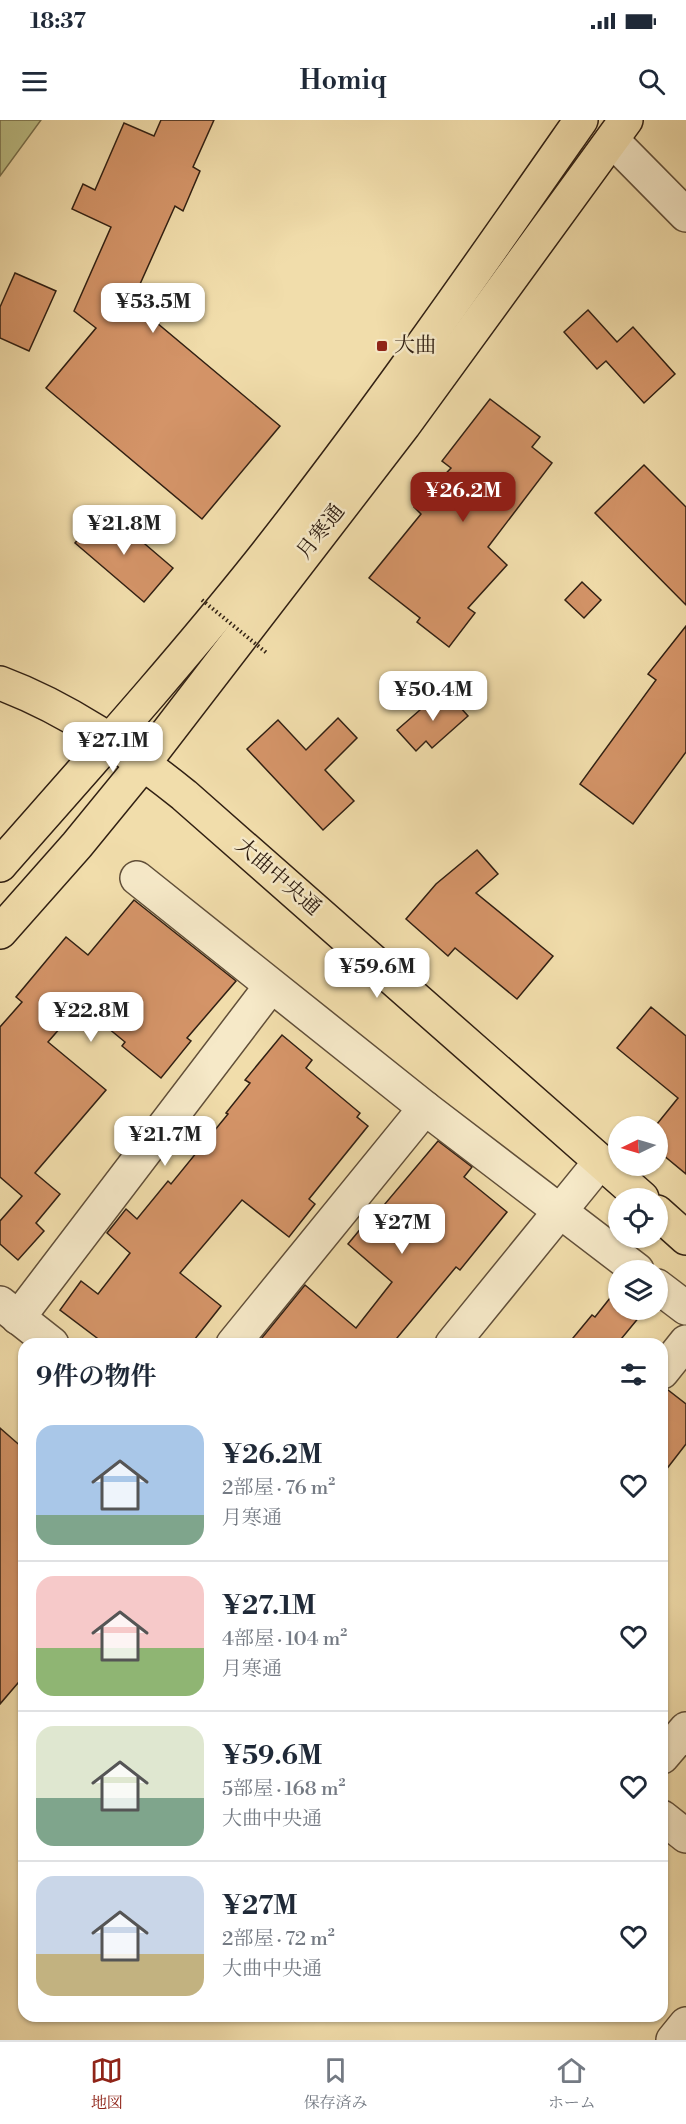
<!DOCTYPE html>
<html lang="ja">
<meta charset="utf-8">
<style>
body{margin:0;font-family:"Libre Bodoni","Noto Serif JP",serif;background:#f2f2f3;color:#1f2937;height:100vh;display:flex;flex-direction:column;font-size:22px;white-space:nowrap}
*{box-sizing:border-box;margin:0}
p{font-size:20px;color:#747a83}
.icon{flex:none;width:33px;height:33px;fill:none;stroke:currentColor;stroke-width:2;stroke-linecap:round;stroke-linejoin:round}
.map{position:relative;flex:1;overflow:hidden}
.details{position:absolute;left:18px;top:1218px;width:650px;height:684px;display:flex;flex-direction:column;background:#fff;border-radius:18px;box-shadow:0 2px 4px #0004}
.details>*{flex:none}
.needle{width:39px;rotate:265deg}
.tools{position:absolute;left:608px;top:996px;display:grid;gap:12px}
.tools a{display:grid;place-items:center;width:60px;height:60px;border-radius:50%;background:#fff;box-shadow:0 2px 4px #0004;font-size:30px}
.price{position:absolute;translate:-50% -51px;padding:0 14px;border-radius:12px;background:#fff;color:#222;font-size:20px;line-height:39px;filter:drop-shadow(0 2px 3px #0008)}
.price::after{content:'';position:absolute;left:50%;top:36px;width:18px;height:14px;margin-left:-9px;background:inherit;clip-path:polygon(0 0,100% 0,50% 100%)}
.price.current{background:#8f2418;color:#fff}
ul{padding:0;list-style:none}
li{display:flex;align-items:center;gap:18px;height:150px;padding:0 18px}
li+li{border-top:2px solid #e0e1e3}
li span{display:grid;place-items:center;flex:none;width:168px;height:120px;border-radius:18px;color:#555}
li>.icon{margin-inline-start:auto}
span .icon{width:72px;height:72px;fill:#fffc;stroke-width:1}
li b{font-size:26px}
h2{display:flex;justify-content:space-between;align-items:center;height:72px;padding:0 18px;font-size:26px}
.status{display:flex;justify-content:space-between;align-items:center;height:42px;padding:0 30px;background:#fff;direction:ltr}
.status svg{height:16px;fill:currentColor}
header{display:flex;justify-content:space-between;align-items:center;height:78px;padding:0 18px;background:#fff;font-size:27px;font-weight:600}
.dock{display:flex;justify-content:space-around;align-items:center;height:84px;border-top:2px solid #e0e1e3;background:#fff;font-size:16px;color:#747a83}
.dock a{display:grid;justify-items:center;gap:3px}
.dock .current{color:#8f2418}
.map>svg:first-child{display:block}
.green{fill:#bdc087;stroke:#77704d;stroke-width:1.5}
.building{fill:#d49468;stroke:#312013;stroke-width:1.5}
.lines{fill:none;stroke-linecap:round;stroke-linejoin:round}
.minor-casing{stroke:#614f39;stroke-width:36}
.major-casing{stroke:#312013;stroke-width:36}
.highway-casing{stroke:#312013;stroke-width:36}
.minor{stroke:#f6e9c8;stroke-width:33}
.major{stroke:#f1ddab;stroke-width:33}
.highway{stroke:#f1ddab;stroke-width:33}
.path-bridge{stroke:#312013;stroke-width:4;stroke-dasharray:1.5 3;stroke-linecap:butt}
.poi-dot{fill:#8f2418;stroke:#f6e9c8;stroke-width:2}
.labels{text-anchor:middle;dominant-baseline:central;stroke-width:5;stroke-linejoin:round;paint-order:stroke}
.poi-label{font-size:21px;fill:#312013;stroke:#f6e9c8;text-anchor:start}
.street-label{font-size:21px;fill:#312013;stroke:#f6e9c8}
</style>
<div class="status"><b>18:37</b><svg viewBox="0 0 49 12"><path d="M0 12V9h3v3zM5 12V6h3v6zM10 12V3h3v9zM15 12V0h3v12zM26 1h20v11H26zM47 4h2v5h-2z"/></svg></div>
<header><svg class="icon" aria-label="menu" viewBox="0 0 24 24"><path d="M4 6h16M4 12h16M4 18h16"/></svg>Homiq<svg class="icon" aria-label="search" viewBox="0 0 24 24"><circle cx="10" cy="10" r="6"/><path d="M15 15l6 6"/></svg></header>
<div class="map">
<svg width="686" height="1920" viewBox="0 0 686 1920">
<rect width="100%" height="100%" fill="#f1ddab"/>
<filter id="stains"><feTurbulence type="fractalNoise" baseFrequency=".00333" numOctaves="4"/><feColorMatrix values="0 0 0 0 .2 0 0 0 0 .09 0 0 0 0 .02 0 0 0 .5 -.17"/></filter>
<radialGradient id="worn" r=".72"><stop offset=".6" stop-color="#630" stop-opacity="0"/><stop offset="1" stop-color="#630" stop-opacity=".3"/></radialGradient>
<path class="green" d="M0 0H41L0 56Z"/>
<g class="building">
<path d="M161 0H214L193 47 200 51 183 91 175 86 132 182 280 306 202 399 46 268 96 208 74 191 111 107 72 89 83 64 95 70 124 3 154 16Z"/>
<path d="M15 153 56 171 29 231 0 218V187Z"/>
<path d="M588 190 617 222 633 207 675 254 644 283 606 241 597 249 564 212Z"/>
<path d="M490 279 540 317 532 327 552 343 488 427 507 445 468 488 475 493 449 527 417 502 420 498 369 458 421 394 414 387 451 348 442 341Z"/>
<path d="M644 345 686 387V485L595 393Z"/>
<path d="M104 389 173 448 144 482 75 423Z"/>
<path d="M582 462 601 480 584 498 565 480Z"/>
<path d="M686 506V632L633 704 580 664 656 560 648 554Z"/>
<path d="M444 569 468 596 432 628 426 621 416 631 397 610Z"/>
<path d="M338 598 357 618 325 650 354 681 323 710 247 629 278 600 306 630Z"/>
<path d="M477 730 498 754 476 773 553 836 517 879 455 828 448 836 406 799 436 764Z"/>
<path d="M134 780 236 861 187 918 191 921 161 958 122 926 125 922 80 885 48 922 106 970 35 1053 60 1074 36 1103 44 1111 18 1140 0 1124V1101L22 1076 0 1057V907L22 882 16 877 66 817 88 835Z"/>
<path d="M651 887 686 916V1054L657 1030V1004L678 978 617 928Z"/>
<path d="M282 915 312 940 306 948 360 993 357 997 368 1006 309 1079 315 1084 289 1117 242 1080 180 1153 221 1186 191 1224H105L60 1190 81 1161 98 1174 130 1133 107 1113 126 1089 137 1099 168 1061 171 1064 228 994 226 993 250 963 245 960Z"/>
<path d="M438 1021 472 1047 464 1057 507 1092 460 1150 456 1147 392 1224H257L305 1165 356 1208 392 1162 348 1124 372 1095 374 1097Z"/>
<path d="M618 1168V1190H645L617 1224H568L592 1195 595 1197Z"/>
<path d="M662 1270H668L686 1284V1324L662 1355Z"/>
<path d="M0 1308 24 1329V1556L0 1584Z"/>
</g>
<g class="lines">
<g class="minor-casing">
<g id="minor">
<path d="M612 20 686 95"/>
<path d="M137 758 425 988 637 1150"/>
<path d="M657 1166 686 1188"/>
<path d="M0 1183 52 1224"/>
<path d="M18 1198 271 866"/>
<path d="M233 1224 425 988"/>
<path d="M452 1224 600 1042"/>
<path d="M662 1252 686 1222"/>
<path d="M662 1637 686 1609"/>
<path d="M662 1697 686 1716"/>
<path d="M673 1920 686 1904"/>
</g>
</g>
<g class="major-casing">
<g id="major">
<path d="M0 563C67 588 128 630 184 675L642 1078"/>
<path d="M657 1092 686 1118"/>
</g>
</g>
<g class="highway-casing">
<g id="highway">
<path d="M0 745C88 645 177 546 260 442 373 299 477 149 581 0"/>
<path d="M0 812 77 725 144 643 404 305 626 0"/>
</g>
</g>
<use href="#minor" class="minor"/>
<use href="#major" class="major"/>
<use href="#highway" class="highway"/>
<path class="path-bridge" d="M202 480 268 534"/>
</g>
<rect class="poi-dot" x="376" y="220" width="12" height="12" rx="3"/>
<g class="labels">
<g class="poi-label">
<text x="394" y="226">大曲</text>
</g>
<g class="street-label">
<text transform="translate(321 412) rotate(-52)">月寒通</text>
<text transform="translate(278 757) rotate(41)">大曲中央通</text>
</g>
</g>
<rect width="100%" height="100%" filter="url(#stains)"/>
<rect width="100%" height="100%" fill="url(#worn)"/>
</svg>
<div class="tools">
<a><svg class="needle" viewBox="-14 -14 28 28"><path d="M0-13l5 13h-10z" fill="#e53935"/><path d="M0 13l5-13h-10z" fill="#747a83"/></svg></a>
<a><svg class="icon" aria-label="locate" viewBox="0 0 24 24"><circle cx="12" cy="12" r="6"/><path d="M12 2v4M12 18v4M2 12h4M18 12h4"/></svg></a>
<a><svg class="icon" aria-label="layers" viewBox="0 0 24 24"><path d="M12 4l9 5-9 5-9-5zM3 14l9 5 9-5"/></svg></a>
</div>
<b class="price" style="left:153px;top:214px">¥53.5M</b>
<b class="price current" style="left:463px;top:403px">¥26.2M</b>
<b class="price" style="left:124px;top:436px">¥21.8M</b>
<b class="price" style="left:433px;top:602px">¥50.4M</b>
<b class="price" style="left:113px;top:653px">¥27.1M</b>
<b class="price" style="left:377px;top:879px">¥59.6M</b>
<b class="price" style="left:91px;top:923px">¥22.8M</b>
<b class="price" style="left:165px;top:1047px">¥21.7M</b>
<b class="price" style="left:402px;top:1135px">¥27M</b>
<section class="details">
<h2>9件の物件<svg class="icon" aria-label="filters" viewBox="0 0 24 24"><path d="M4 7h16M4 17h16"/><circle cx="9" cy="7" r="2"/><circle cx="15" cy="17" r="2"/></svg></h2>
<ul>
<li><span style="background:linear-gradient(#a9c7e8 75%,#7fa58c 0)"><svg class="icon" aria-label="home" viewBox="0 0 24 24"><path d="M3 11l9-7 9 7M6 9v11h12V9"/></svg></span><div><b>¥26.2M</b><p>2部屋 · 76 m²</p><p>月寒通</p></div><svg class="icon" aria-label="heart" viewBox="0 0 24 24"><path d="M12 20l-8-8c-3-5 5-10 8-4 3-6 11-1 8 4z"/></svg></li>
<li><span style="background:linear-gradient(#f6c9c9 60%,#8fb573 0)"><svg class="icon" aria-label="home" viewBox="0 0 24 24"><path d="M3 11l9-7 9 7M6 9v11h12V9"/></svg></span><div><b>¥27.1M</b><p>4部屋 · 104 m²</p><p>月寒通</p></div><svg class="icon" aria-label="heart" viewBox="0 0 24 24"><path d="M12 20l-8-8c-3-5 5-10 8-4 3-6 11-1 8 4z"/></svg></li>
<li><span style="background:linear-gradient(#dfe7d0 60%,#7fa58c 0)"><svg class="icon" aria-label="home" viewBox="0 0 24 24"><path d="M3 11l9-7 9 7M6 9v11h12V9"/></svg></span><div><b>¥59.6M</b><p>5部屋 · 168 m²</p><p>大曲中央通</p></div><svg class="icon" aria-label="heart" viewBox="0 0 24 24"><path d="M12 20l-8-8c-3-5 5-10 8-4 3-6 11-1 8 4z"/></svg></li>
<li><span style="background:linear-gradient(#c9d6e8 65%,#c2b280 0)"><svg class="icon" aria-label="home" viewBox="0 0 24 24"><path d="M3 11l9-7 9 7M6 9v11h12V9"/></svg></span><div><b>¥27M</b><p>2部屋 · 72 m²</p><p>大曲中央通</p></div><svg class="icon" aria-label="heart" viewBox="0 0 24 24"><path d="M12 20l-8-8c-3-5 5-10 8-4 3-6 11-1 8 4z"/></svg></li>
</ul>
</section>
</div>
<nav class="dock">
<a class="current"><svg class="icon" aria-label="map" viewBox="0 0 24 24"><path d="M3 6l6-2 6 2 6-2v14l-6 2-6-2-6 2zM9 4v14M15 6v14"/></svg>地図</a>
<a><svg class="icon" aria-label="saved" viewBox="0 0 24 24"><path d="M7 4h10v16l-5-4-5 4z"/></svg>保存済み</a>
<a><svg class="icon" aria-label="home" viewBox="0 0 24 24"><path d="M3 11l9-7 9 7M6 9v11h12V9"/></svg>ホーム</a>
</nav>
